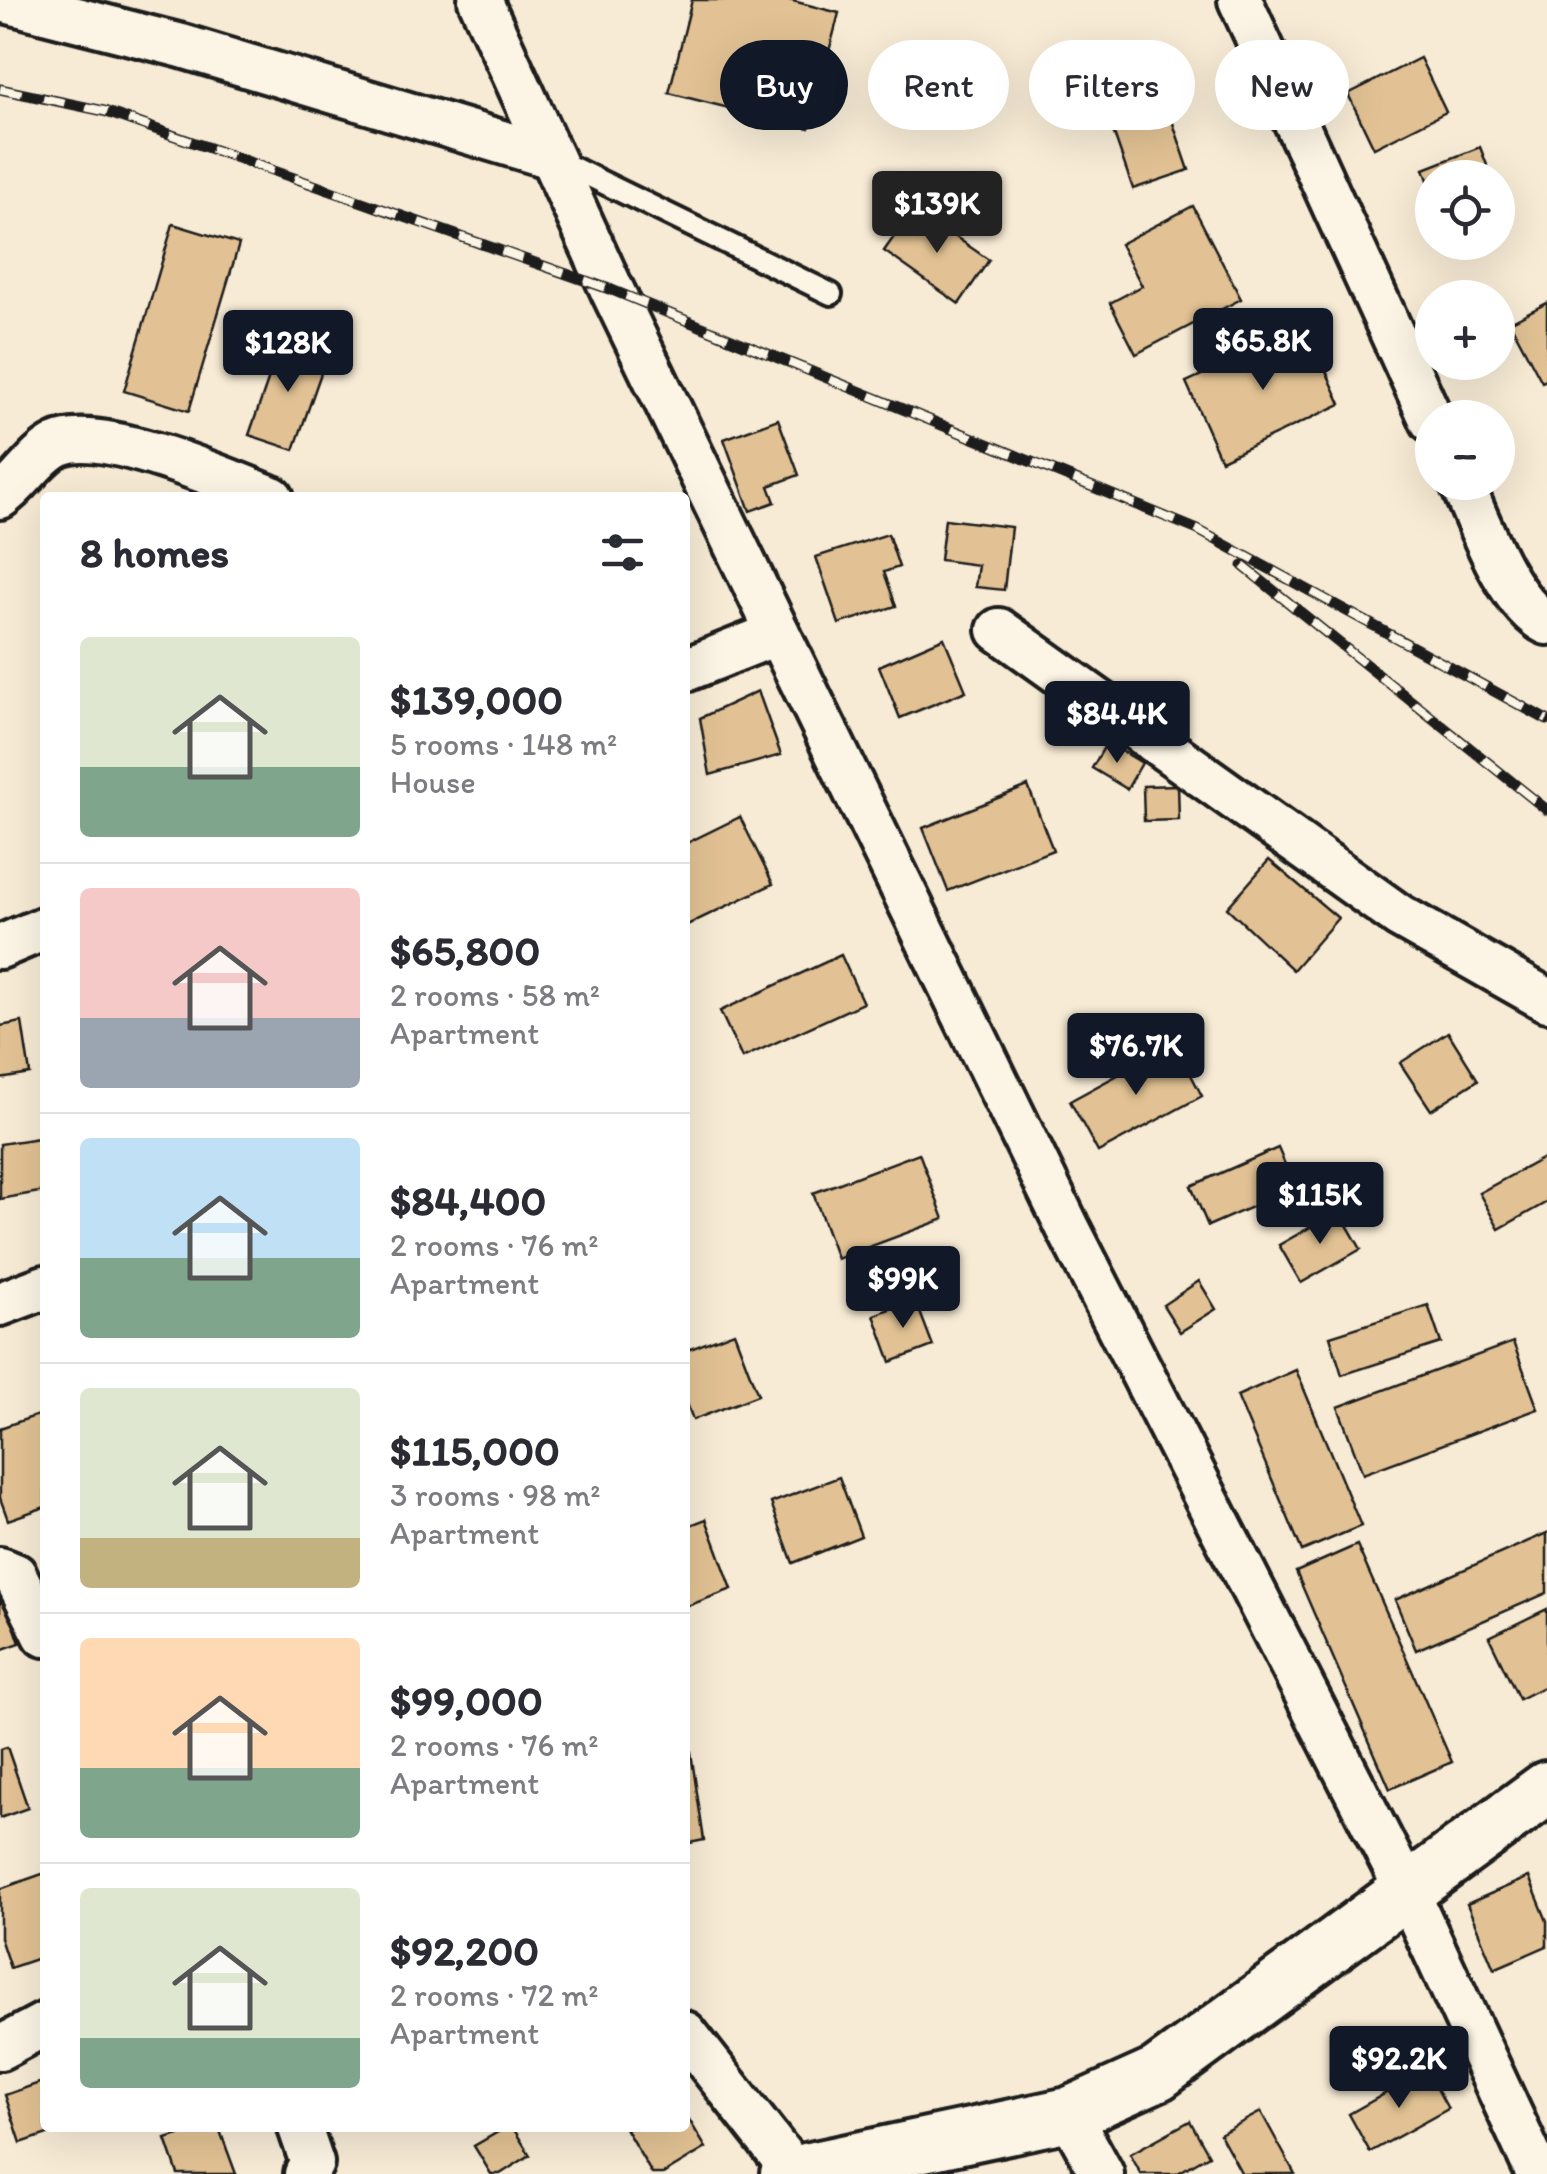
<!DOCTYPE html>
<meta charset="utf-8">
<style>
body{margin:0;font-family:Itim,sans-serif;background:#f7f7f7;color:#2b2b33;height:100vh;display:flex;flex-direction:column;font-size:38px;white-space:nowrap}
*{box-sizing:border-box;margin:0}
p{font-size:32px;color:#7c7c81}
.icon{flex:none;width:55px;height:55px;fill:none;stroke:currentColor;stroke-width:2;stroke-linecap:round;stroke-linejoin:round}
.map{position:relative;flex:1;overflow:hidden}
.details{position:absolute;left:40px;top:492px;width:650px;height:1640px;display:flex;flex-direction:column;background:#fff;border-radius:10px;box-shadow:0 10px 40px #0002}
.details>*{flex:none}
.banner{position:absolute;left:720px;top:40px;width:675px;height:90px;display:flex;gap:20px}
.buttons{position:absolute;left:1415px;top:160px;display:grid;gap:20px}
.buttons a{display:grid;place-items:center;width:100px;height:100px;border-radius:50%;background:#fff;box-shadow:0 10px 40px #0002;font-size:50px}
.price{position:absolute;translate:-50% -85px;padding:0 22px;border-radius:10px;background:#111827;color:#fff;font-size:32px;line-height:65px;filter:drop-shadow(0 2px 5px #0008)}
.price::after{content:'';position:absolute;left:50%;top:60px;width:30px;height:22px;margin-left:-15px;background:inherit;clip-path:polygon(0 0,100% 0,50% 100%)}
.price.selected{background:#222;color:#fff}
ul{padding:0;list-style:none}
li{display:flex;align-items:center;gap:30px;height:250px;padding:0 40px}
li+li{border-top:2px solid #e1e1e2}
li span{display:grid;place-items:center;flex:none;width:280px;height:200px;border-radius:10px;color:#555}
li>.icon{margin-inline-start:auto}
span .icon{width:120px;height:120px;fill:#fffc;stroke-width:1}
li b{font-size:42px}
h2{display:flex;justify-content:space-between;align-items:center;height:120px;padding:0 40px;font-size:42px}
.tag{padding:0 35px;border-radius:45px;background:#fff;box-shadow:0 10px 40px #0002;font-size:35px;line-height:90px}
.tag.selected{background:#111827;color:#fff}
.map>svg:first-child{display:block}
.building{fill:#e2c294;stroke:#1c1c1c;stroke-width:2.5}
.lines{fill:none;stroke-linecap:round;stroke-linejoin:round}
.service-casing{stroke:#1c1c1c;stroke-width:28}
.minor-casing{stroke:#1c1c1c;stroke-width:50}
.tertiary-casing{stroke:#1c1c1c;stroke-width:60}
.service{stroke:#fcf5e5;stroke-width:20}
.minor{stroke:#fcf5e5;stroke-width:42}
.tertiary{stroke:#fcf5e5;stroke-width:52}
.rail-casing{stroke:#1c1c1c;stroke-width:11}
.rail{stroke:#fcf5e5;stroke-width:8;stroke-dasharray:22;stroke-linecap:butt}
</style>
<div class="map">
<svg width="1547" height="2174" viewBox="0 0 1547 2174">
<rect width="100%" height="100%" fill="#f7ebd5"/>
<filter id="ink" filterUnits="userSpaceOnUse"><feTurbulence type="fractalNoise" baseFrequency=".01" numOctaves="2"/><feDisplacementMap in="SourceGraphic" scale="20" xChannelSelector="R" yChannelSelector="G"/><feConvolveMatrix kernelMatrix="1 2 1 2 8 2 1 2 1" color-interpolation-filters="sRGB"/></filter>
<g filter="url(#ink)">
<g class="building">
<path d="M692 0H789L839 13 809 128 669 93Z"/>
<path d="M1420 58 1446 112 1374 148 1348 94Z"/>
<path d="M1162 91 1189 170 1133 189 1106 111Z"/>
<path d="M1480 147 1492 178H1432V191L1424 169Z"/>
<path d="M1498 192 1512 229 1498 235Z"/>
<path d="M1193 206 1241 299 1136 354 1110 303 1142 286 1120 244Z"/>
<path d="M914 208 989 260 959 304 884 251Z"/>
<path d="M173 224 239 244 189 411 124 391Z"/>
<path d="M1547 303V380L1542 382 1510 322Z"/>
<path d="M1306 327 1341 404 1221 460 1186 382Z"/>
<path d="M282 340 327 356 294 450 249 435Z"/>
<path d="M778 419 799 475 769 486 775 502 750 511 724 439Z"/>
<path d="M945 519 1011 527 1004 590 975 587 978 565 940 560Z"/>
<path d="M888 534 899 567 884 572 896 606 839 624 816 557Z"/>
<path d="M944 638 966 691 900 718 879 666Z"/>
<path d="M758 691 781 755 710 775 700 718Z"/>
<path d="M1107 742 1142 763 1127 789 1092 768Z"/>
<path d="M1178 785 1179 820 1144 821 1143 786Z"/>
<path d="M1028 786 1053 850 948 891 923 828Z"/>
<path d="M740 817 773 884 685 926V844Z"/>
<path d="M1269 860 1338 918 1293 970 1227 908Z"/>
<path d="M841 955 863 1003 742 1058 720 1011Z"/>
<path d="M22 1022 30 1074 0 1079V1026Z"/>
<path d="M1448 1032 1478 1080 1431 1110 1400 1063Z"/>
<path d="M1175 1044 1202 1096 1098 1152 1070 1101Z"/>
<path d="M45 1137V1191L0 1199V1144Z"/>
<path d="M1278 1148 1295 1188 1208 1226 1191 1186Z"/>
<path d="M919 1153 944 1219 837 1259 813 1193Z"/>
<path d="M1547 1156V1202L1499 1229 1479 1193Z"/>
<path d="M1339 1211 1361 1249 1301 1283 1279 1245Z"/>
<path d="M1199 1281 1216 1309 1180 1332 1163 1305Z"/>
<path d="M915 1299 933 1346 891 1362 874 1315Z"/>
<path d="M1428 1305 1441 1343 1342 1375 1330 1336Z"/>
<path d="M734 1332 758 1395 693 1420 685 1398V1351Z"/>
<path d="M1513 1342 1538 1409 1363 1474 1338 1407Z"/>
<path d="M1296 1370 1361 1526 1302 1551 1237 1396Z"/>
<path d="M38 1415 45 1434V1507L8 1520 0 1498V1428Z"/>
<path d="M839 1477 861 1536 793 1563 771 1503Z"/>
<path d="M706 1519 732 1589 685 1607V1527Z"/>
<path d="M1547 1533V1593L1416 1650 1395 1600Z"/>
<path d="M1357 1545 1452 1762 1390 1789 1296 1572Z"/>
<path d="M1 1587 20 1643 0 1650V1587Z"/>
<path d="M1547 1609V1685L1519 1699 1489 1637Z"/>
<path d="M685 1712 704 1840 685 1844Z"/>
<path d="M7 1747 28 1808 0 1818V1749Z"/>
<path d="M45 1873V1956L10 1968 0 1938V1889Z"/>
<path d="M1529 1877 1547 1921V1946L1494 1969 1467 1904Z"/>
<path d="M1427 2070 1448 2109 1370 2152 1349 2114Z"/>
<path d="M45 2081V2128H65L21 2143 5 2095Z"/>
<path d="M1261 2112 1295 2174H1242L1220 2134Z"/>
<path d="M685 2113 706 2148 663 2174H652L625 2128H685Z"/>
<path d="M1190 2121 1209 2155 1176 2174H1141L1130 2154Z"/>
<path d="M201 2128H219L236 2174H178L166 2139Z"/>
<path d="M505 2128H513L530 2155 500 2174H491L474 2146Z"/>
</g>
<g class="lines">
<g class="service-casing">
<path id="service" d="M559 161 831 294"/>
</g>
<g class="minor-casing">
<g id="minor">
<path d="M1 0 182 46 551 157"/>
<path d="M480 0 612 290 778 633 1068 1228 1408 1893 1538 2174"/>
<path d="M1240 0 1432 421"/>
<path d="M1461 482C1479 522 1507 603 1547 623"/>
<path d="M0 497C21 483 35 456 57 445 98 424 230 481 272 498"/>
<path d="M999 630 1399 916 1547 1000"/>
<path d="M685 670 778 633"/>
<path d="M0 947 45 928"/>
<path d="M0 1304 45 1287"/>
<path d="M0 1569 15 1575 45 1635"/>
<path d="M685 2033 793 2171"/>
<path d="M0 2048 45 2024"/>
<path d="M1069 2114 1102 2174"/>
<path d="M300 2128 312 2163 306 2174"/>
</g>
</g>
<g class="tertiary-casing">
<path id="tertiary" d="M787 2174 1069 2114 1158 2074 1547 1788"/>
</g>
<use href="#service" class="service"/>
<use href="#minor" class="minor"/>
<use href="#tertiary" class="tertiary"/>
<g class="rail-casing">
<g id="rail">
<path d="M0 89 104 111 612 290 1198 530 1547 720"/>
<path d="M1243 566 1547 810"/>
</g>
</g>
<use href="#rail" class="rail"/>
</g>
</g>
</svg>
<div class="buttons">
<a><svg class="icon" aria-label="locate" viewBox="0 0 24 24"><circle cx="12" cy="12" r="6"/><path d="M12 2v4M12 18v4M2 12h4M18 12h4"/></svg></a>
<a>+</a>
<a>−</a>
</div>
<b class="price selected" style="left:937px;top:256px">$139K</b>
<b class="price" style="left:1263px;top:393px">$65.8K</b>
<b class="price" style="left:288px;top:395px">$128K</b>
<b class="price" style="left:1117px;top:766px">$84.4K</b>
<b class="price" style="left:1136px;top:1098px">$76.7K</b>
<b class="price" style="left:1320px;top:1247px">$115K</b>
<b class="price" style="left:903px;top:1331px">$99K</b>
<b class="price" style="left:1399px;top:2111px">$92.2K</b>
<div class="banner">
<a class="tag selected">Buy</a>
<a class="tag">Rent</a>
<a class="tag">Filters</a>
<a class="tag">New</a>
</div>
<section class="details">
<h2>8 homes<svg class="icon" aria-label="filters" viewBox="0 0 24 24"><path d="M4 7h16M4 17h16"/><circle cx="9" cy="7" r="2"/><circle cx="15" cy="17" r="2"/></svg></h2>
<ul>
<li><span style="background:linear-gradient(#dfe7d0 65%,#7fa58c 0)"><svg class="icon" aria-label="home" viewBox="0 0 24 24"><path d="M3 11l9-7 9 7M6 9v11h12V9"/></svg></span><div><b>$139,000</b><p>5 rooms · 148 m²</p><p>House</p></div></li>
<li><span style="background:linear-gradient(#f6c9c9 65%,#9aa5b1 0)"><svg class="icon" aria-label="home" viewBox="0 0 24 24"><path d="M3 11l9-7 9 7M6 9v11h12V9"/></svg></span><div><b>$65,800</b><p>2 rooms · 58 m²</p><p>Apartment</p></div></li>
<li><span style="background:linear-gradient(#bfe0f5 60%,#7fa58c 0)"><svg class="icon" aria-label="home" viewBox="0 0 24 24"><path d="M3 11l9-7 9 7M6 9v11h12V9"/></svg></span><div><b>$84,400</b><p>2 rooms · 76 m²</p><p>Apartment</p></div></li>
<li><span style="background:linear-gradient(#dfe7d0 75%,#c2b280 0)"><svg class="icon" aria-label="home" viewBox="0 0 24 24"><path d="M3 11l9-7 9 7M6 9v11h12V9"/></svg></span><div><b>$115,000</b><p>3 rooms · 98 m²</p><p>Apartment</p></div></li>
<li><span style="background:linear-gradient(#ffd9b3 65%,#7fa58c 0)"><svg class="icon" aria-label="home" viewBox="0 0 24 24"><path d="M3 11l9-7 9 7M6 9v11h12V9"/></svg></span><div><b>$99,000</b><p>2 rooms · 76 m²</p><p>Apartment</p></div></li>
<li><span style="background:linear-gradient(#dfe7d0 75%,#7fa58c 0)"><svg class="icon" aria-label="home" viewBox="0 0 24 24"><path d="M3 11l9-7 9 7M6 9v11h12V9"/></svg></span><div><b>$92,200</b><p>2 rooms · 72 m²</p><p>Apartment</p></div></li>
</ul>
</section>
</div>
